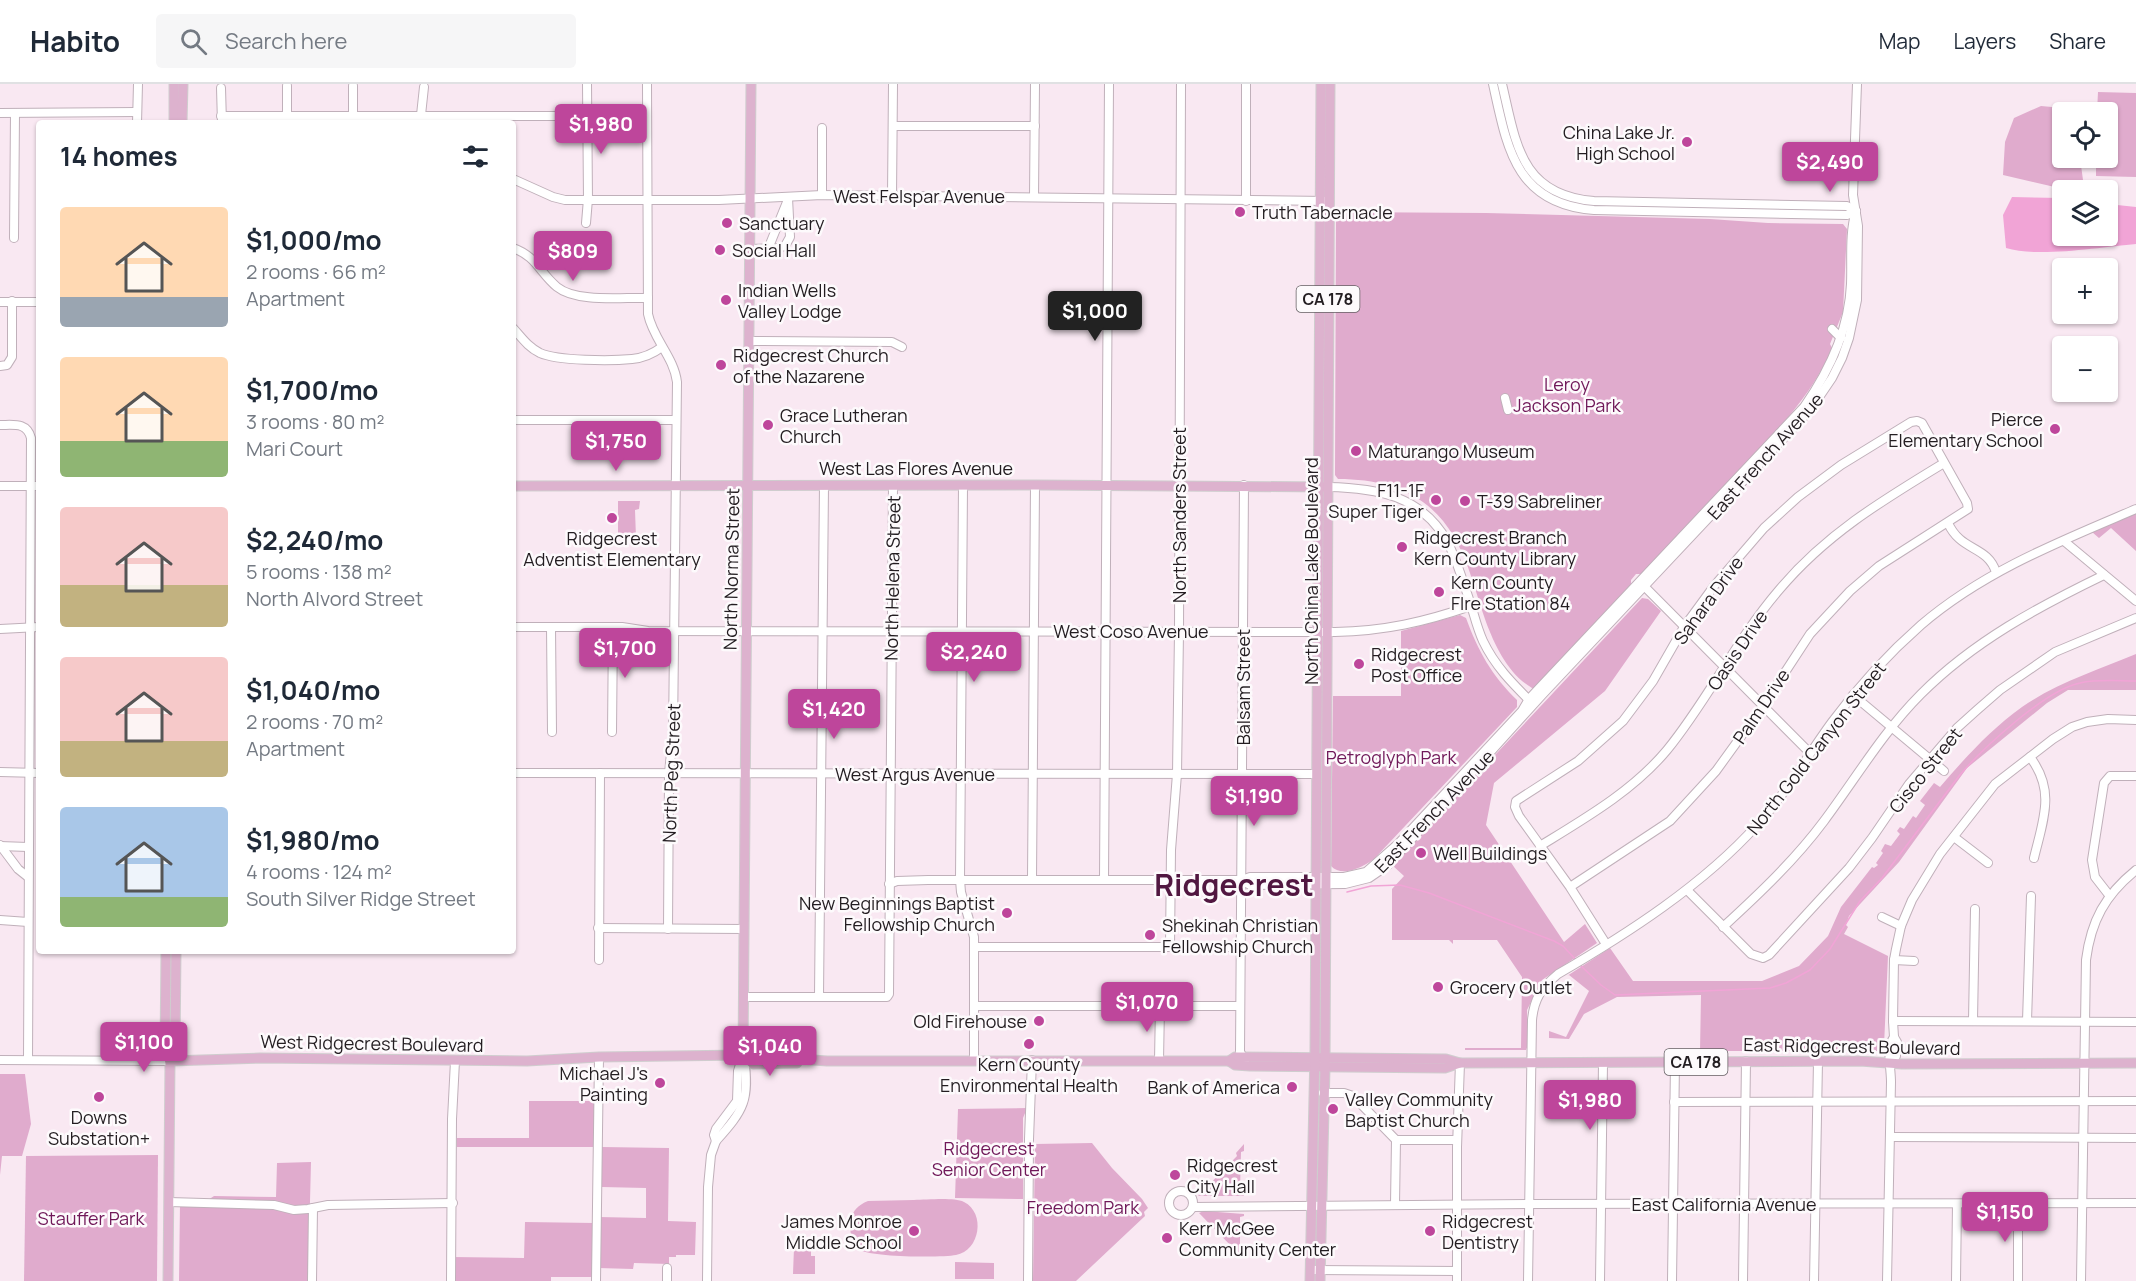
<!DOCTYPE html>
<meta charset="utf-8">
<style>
body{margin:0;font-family:Manrope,sans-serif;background:#f6f6f7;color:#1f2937;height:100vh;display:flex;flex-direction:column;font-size:22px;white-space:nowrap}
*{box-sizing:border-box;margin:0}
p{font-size:20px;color:#747a83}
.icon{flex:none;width:33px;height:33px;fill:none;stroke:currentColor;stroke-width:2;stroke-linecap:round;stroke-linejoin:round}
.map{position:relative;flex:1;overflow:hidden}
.sheet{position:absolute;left:36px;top:36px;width:480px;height:834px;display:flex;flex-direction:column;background:#fff;border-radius:6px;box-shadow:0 2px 4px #0004}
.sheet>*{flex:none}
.tools{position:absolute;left:2052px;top:18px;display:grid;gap:12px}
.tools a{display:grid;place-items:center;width:66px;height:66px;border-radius:6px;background:#fff;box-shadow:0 2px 4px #0004;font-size:30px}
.price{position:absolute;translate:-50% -51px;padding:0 14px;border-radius:6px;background:#be469b;color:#fff;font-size:20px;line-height:39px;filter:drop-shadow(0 2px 3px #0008)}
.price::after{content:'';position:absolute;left:50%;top:36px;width:18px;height:14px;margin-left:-9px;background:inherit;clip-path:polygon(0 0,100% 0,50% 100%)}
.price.current{background:#222;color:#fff}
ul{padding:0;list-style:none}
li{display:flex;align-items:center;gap:18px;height:150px;padding:0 24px}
li span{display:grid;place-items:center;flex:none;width:168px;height:120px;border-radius:6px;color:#555}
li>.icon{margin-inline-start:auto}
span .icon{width:72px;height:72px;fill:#fffc;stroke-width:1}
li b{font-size:26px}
h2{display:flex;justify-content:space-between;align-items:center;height:72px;padding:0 24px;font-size:26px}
header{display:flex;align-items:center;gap:36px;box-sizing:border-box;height:84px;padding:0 30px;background:#fff;border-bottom:2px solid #e0e1e3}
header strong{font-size:28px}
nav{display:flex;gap:33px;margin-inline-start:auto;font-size:21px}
.search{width:420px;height:54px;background:#f6f6f7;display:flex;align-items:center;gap:15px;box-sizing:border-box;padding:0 21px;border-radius:6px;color:#747a83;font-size:22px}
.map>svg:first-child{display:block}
.green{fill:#e0abcd}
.water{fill:#f1a4d6}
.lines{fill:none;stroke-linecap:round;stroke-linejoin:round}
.stream{stroke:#f1a4d6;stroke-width:1.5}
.minor-casing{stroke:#c0b0ba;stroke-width:10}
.major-casing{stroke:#cfcdce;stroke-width:11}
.minor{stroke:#fff;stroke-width:8}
.major{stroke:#ddb2ce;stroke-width:9}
.poi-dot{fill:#be469b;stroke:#fdfafc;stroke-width:2}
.labels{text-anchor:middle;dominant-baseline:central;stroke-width:5;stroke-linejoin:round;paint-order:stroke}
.shield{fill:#fdfafc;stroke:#645f63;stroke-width:1.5}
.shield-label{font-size:16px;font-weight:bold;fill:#231d21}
.poi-label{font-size:18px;fill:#231d21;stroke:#fdfafc;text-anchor:start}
.street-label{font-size:18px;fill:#231d21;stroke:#fdfafc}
.park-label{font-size:18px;fill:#701859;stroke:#fdfafc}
.town-label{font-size:30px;font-weight:bold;fill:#511741;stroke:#fdfafc}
</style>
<header>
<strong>Habito</strong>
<div class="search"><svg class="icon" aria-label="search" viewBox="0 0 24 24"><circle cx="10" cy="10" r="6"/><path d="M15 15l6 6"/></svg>Search here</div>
<nav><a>Map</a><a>Layers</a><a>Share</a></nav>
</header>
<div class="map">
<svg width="2136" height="1197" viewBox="0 0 2136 1197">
<rect width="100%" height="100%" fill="#f9e8f2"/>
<g class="green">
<path d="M2098 8 2136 9V93L2096 92V74H2108V28H2097Z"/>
<path d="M2041 22 2074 25V28H2062V74H2080L2083 96 2075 104H2059L2003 91 2005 58 2014 34Z"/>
<path d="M1336 128 1486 129 1710 135 1768 139 1843 140 1847 145 1843 228 1830 260 1832 264C1811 315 1770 353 1733 393 1703 424 1673 458 1643 490H1636L1631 496V500L1535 604H1532C1509 591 1495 562 1486 538 1476 510 1469 478 1454 453 1429 409 1386 395 1338 395L1335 391Z"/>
<path d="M618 417H640L639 425 635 426 636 454H618Z"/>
<path d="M2136 429V467L2111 444 2099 454 2092 448Z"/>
<path d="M1642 514 1648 515 1661 527 1605 607 1494 699 1486 741 1564 858 1585 840 1597 859 1542 896 1527 926 1528 961 1526 966H1465V964H1521L1522 893 1497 856H1453V860L1449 856H1392V805L1404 792 1392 781Z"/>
<path d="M1460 531 1466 534C1478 567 1492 592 1517 616V623L1374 775C1363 783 1342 794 1331 782L1333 612H1401V547Z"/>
<path d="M2136 570V606H2068L2047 619 1967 684 1899 778 1849 832 1846 841 1848 843 1844 850 1888 872 1884 962 1880 967H1700L1701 911 1617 913 1584 930 1569 955 1549 954V947L1566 953 1589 907 1569 891 1567 892 1610 864 1633 897H1762L1799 882 1828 852 1841 823 1872 783 1874 784 1878 781 1876 779 1883 769 1881 767 1885 760 1891 762 1900 750 1897 747 1900 743 1904 745 1913 732 1916 734 1925 721 1920 717 1934 699 1940 703C1964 675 1991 645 2022 623 2056 599 2098 586 2136 570Z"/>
<path d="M0 990H25L31 1040 22 1072H2L0 1091Z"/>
<path d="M529 1017H597V1063H457V1054H529Z"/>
<path d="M1027 1024 1023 1034V1115L955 1114 958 1025Z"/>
<path d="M1092 1059 1112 1084 1142 1115 1148 1124 1144 1128 1145 1132 1076 1197H1033L1035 1060Z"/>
<path d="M1244 1060V1067L1241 1068 1240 1106 1244 1107V1112H1198L1237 1072 1236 1069Z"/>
<path d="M602 1063 669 1064 668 1137 696 1138 695 1171H676V1173H669V1180L634 1179 633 1185 598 1184 599 1133 646 1134V1104L602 1103Z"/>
<path d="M158 1071 157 1197H24L26 1072Z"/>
<path d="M311 1078 308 1197H179L180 1120 208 1116 214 1112 276 1113 277 1079Z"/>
<path d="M914 1116C927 1116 953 1113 964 1118 986 1129 980 1167 956 1171 941 1174 871 1173 860 1166 851 1159 849 1147 851 1137 852 1127 858 1121 868 1117Z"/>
<path d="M1204 1127 1244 1130V1132L1240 1133V1174L1233 1168 1234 1165 1199 1129Z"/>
<path d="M525 1138 595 1139 594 1193H551V1197H452V1173L524 1174Z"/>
<path d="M794 1164H811V1172H815V1190H793Z"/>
<path d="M955 1178 994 1179V1195H955Z"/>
</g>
<path class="water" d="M2012 113 2062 114V152H2108V120L2136 123V160C2101 163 2037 174 2006 164L2003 131Z"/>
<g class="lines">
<g class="stream">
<path d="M1347 808 1371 802 1400 801 1429 809 1554 857 1563 862 1577 877"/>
<path d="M1580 881 1601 901 1615 911 1770 904 1786 899 1810 886 1830 865 1860 817 1882 794 1959 692C1982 665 2045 606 2080 599 2097 595 2118 597 2136 597"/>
</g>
<g class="minor-casing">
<g id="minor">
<path d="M647 0 648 230C653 255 674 273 677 298L673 649 669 689 668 845"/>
<path d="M1493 0C1507 63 1515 120 1594 126L1847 131 1856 127"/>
<path d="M1502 0C1516 59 1520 111 1594 117L1847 122 1856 127"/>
<path d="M353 2V31"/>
<path d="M221 4 222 39"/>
<path d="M0 29 137 28"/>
<path d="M287 31V2"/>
<path d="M421 31 424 3"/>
<path d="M221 32H588"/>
<path d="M137 39 138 0"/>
<path d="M893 42H1035"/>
<path d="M513 95 553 113 565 116H719L822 111 1326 117"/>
<path d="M822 111V44"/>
<path d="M892 112 893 0"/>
<path d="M1034 113 1035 0"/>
<path d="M1246 117V0"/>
<path d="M586 139 588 115 587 0"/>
<path d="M14 154 15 29"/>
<path d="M513 164C536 172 540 189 557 203 577 219 623 213 648 214"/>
<path d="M750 165 777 164 785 162 790 153 788 114"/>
<path d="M768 165 787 118"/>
<path d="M0 218H39"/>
<path d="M513 244C522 254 528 263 540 269 558 277 611 277 632 275 643 274 654 269 662 263"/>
<path d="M1832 245 1841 254"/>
<path d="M749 257 892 258 902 263"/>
<path d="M0 282 7 281 12 273V217"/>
<path d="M1505 314 1508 326"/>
<path d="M513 336H676"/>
<path d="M0 341C14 341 27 338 31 354L28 976"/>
<path d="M963 401 960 796 961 808 974 853V976"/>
<path d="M1244 401 1240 968 1245 976"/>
<path d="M0 402H39"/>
<path d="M1328 403C1376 404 1421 411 1447 457 1457 476 1463 498 1470 518 1474 530 1477 544 1483 557 1495 582 1512 599 1531 618"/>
<path d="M1948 439C1961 468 1987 461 1996 488"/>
<path d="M2064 457 2136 517"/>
<path d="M1642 500 1810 669"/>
<path d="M513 543H622L648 547 1335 548C1385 547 1424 538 1471 522"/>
<path d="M551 543 552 648"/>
<path d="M0 545 39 543"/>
<path d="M1853 611 1944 687"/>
<path d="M612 648 613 543"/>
<path d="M2030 673C2056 707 2043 736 2034 774"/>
<path d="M0 688 39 689"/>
<path d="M513 689 1317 690"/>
<path d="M1954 753 1988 779"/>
<path d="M0 761 18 785 28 793"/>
<path d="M0 762 28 763"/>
<path d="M1540 762C1584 735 1633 707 1667 666 1708 616 1736 556 1779 506 1826 450 1883 416 1944 379"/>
<path d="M1032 796 1035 401"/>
<path d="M1104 796 1109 0"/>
<path d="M1241 796 1250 801 1345 800 1369 794 1388 781 1542 611 1811 325 1832 294 1842 274 1849 254 1857 216 1858 142 1853 111 1857 0"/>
<path d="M889 800 897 797 928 796H1241L1250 793H1344L1366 788 1399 759 1522 627 1529 615 1804 323C1830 286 1849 246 1851 200 1852 175 1849 150 1856 127"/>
<path d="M1570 803 1670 737 1716 687 1763 622 1810 550 1850 507 1879 482 1968 425 1967 419 1922 339 1917 337 1911 338 1841 381 1798 413 1764 444 1714 502 1684 543 1653 597 1623 637 1578 677 1516 717 1515 723 1519 732 1570 803 1606 860"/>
<path d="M1687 806 1751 870 1763 874 1769 871 1849 784 1872 754 1909 700 1957 644 1977 626 2000 606 2055 568 2136 534"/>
<path d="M2109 811 2095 793 2092 776 2104 699 2110 692H2136"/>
<path d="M1882 833 1901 842"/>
<path d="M0 836 28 838"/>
<path d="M1723 843C1759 810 1795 776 1824 737 1856 694 1883 648 1921 610 1974 557 2038 523 2104 491"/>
<path d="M598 844 744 845"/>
<path d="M975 863H1240"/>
<path d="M1170 863 1171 766 1177 690 1179 548 1181 0"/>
<path d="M599 876 600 689"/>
<path d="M1894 876 1914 877"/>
<path d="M819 912 824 401"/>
<path d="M743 913H887L889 910 893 401"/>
<path d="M974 922H1240"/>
<path d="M1893 937 2136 938"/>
<path d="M1973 937 1975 825"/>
<path d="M2027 937 2031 812"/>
<path d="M0 976 170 977"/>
<path d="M1159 977 1160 922"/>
<path d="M1891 980 1896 972 1897 958 1894 953 1893 937 1894 876 1896 865 1901 842 1912 816 1940 770 1995 700 2053 655 2072 643 2087 638 2108 635 2136 636"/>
<path d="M1323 1009H1344L1353 1012 1396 1056 1395 1120"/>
<path d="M1674 1018 2136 1017"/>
<path d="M1890 1053 2136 1054"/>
<path d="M1396 1056H1457"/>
<path d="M716 1057C744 1026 750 1016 744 973"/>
<circle cx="1181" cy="1119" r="12"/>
<path d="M169 1118 274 1121 294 1126 308 1125 328 1121 453 1119"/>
<path d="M1193 1123 1529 1120 2136 1119"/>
<path d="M667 1184V1197"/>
<path d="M1314 1186 1457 1187"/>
<path d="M312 1197 313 1124"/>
<path d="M451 1197 452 1035 455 977"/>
<path d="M596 1197 599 973"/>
<path d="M707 1197 708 1103 711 1071 716 1057 714 1051 716 1045 737 1017 738 987 743 971"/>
<path d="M1028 1197 1029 1055 1032 976"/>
<path d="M1457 1197V1063L1460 979"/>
<path d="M1528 1197 1532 936C1534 915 1541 904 1558 890 1627 850 1703 801 1757 741 1786 710 1807 672 1832 638 1858 603 1888 570 1921 541 1984 487 2061 457 2136 425"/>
<path d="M1600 1197 1603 979"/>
<path d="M1672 1197 1675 979"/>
<path d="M1743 1197 1746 977"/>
<path d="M1814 1197 1818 977"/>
<path d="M1887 1197 1891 998C1891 984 1886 964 1894 953"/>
<path d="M1956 1197 1957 1120"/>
<path d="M2018 1197V1120"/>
<path d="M2081 1197 2086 876C2091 837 2105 811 2136 786"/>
</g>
</g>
<g class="major-casing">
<g id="major">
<path d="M174 39V0"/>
<path d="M182 39 183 0"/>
<path d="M513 402 1035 401 1326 403"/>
<path d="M166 867 165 965 170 977"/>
<path d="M743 971 751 0"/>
<path d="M743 971 753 980 797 979"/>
<path d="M170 977 260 974 527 977 599 973 743 971 827 977H1229L1235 973 1446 975 1460 979 1860 977 1902 980 2136 979"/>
<path d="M1229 977 1235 981 1250 982 1445 984 1460 979"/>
<path d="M168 1197 170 977 175 964 176 867"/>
<path d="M1310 1197 1315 966 1321 0"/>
<path d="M1320 1197 1325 983 1330 0"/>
</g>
</g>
<use href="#minor" class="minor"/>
<use href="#major" class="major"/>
</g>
<g class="poi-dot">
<circle cx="1687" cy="58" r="6"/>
<circle cx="1240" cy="128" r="6"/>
<circle cx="727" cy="139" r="6"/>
<circle cx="720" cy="166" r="6"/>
<circle cx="726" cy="216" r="6"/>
<circle cx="721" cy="281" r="6"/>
<circle cx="768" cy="341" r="6"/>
<circle cx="2055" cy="345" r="6"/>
<circle cx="1356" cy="367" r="6"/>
<circle cx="1436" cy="416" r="6"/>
<circle cx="1465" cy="417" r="6"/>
<circle cx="612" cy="434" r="6"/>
<circle cx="1402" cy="463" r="6"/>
<circle cx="1439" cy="508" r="6"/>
<circle cx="1359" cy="580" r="6"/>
<circle cx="1421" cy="769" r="6"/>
<circle cx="1007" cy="829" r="6"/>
<circle cx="1150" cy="851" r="6"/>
<circle cx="1438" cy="903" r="6"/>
<circle cx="1039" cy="937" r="6"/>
<circle cx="1029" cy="960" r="6"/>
<circle cx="660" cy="999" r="6"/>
<circle cx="1292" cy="1003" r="6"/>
<circle cx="99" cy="1013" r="6"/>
<circle cx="1333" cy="1025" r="6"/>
<circle cx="1175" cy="1091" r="6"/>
<circle cx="914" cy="1147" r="6"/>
<circle cx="1430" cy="1147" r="6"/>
<circle cx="1167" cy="1154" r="6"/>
</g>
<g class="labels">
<g class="shield">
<rect x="1296.5" y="202" width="63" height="26" rx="4.5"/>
<rect x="1664.5" y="965" width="63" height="26" rx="4.5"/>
</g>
<g class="shield-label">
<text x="1328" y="215">CA 178</text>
<text x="1696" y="978">CA 178</text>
</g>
<g class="poi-label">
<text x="1675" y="48" text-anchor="end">China Lake Jr.<tspan x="1675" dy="21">High School</tspan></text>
<text x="1252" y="128">Truth Tabernacle</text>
<text x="739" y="139">Sanctuary</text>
<text x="732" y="166">Social Hall</text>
<text x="738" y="206">Indian Wells<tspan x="738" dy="21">Valley Lodge</tspan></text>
<text x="733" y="271">Ridgecrest Church<tspan x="733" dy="21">of the Nazarene</tspan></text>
<text x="780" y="331">Grace Lutheran<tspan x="780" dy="21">Church</tspan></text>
<text x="2043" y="335" text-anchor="end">Pierce<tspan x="2043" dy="21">Elementary School</tspan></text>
<text x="1368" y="367">Maturango Museum</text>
<text x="1424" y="406" text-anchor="end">F11-1F<tspan x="1424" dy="21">Super Tiger</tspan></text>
<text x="1477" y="417">T-39 Sabreliner</text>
<text x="1414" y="453">Ridgecrest Branch<tspan x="1414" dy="21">Kern County Library</tspan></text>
<text x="612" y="454" text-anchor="middle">Ridgecrest<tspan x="612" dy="21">Adventist Elementary</tspan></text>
<text x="1451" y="498">Kern County<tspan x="1451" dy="21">FIre Station 84</tspan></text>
<text x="1371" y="570">Ridgecrest<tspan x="1371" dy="21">Post Office</tspan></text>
<text x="1433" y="769">Well Buildings</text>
<text x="995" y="819" text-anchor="end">New Beginnings Baptist<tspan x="995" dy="21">Fellowship Church</tspan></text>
<text x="1162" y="841">Shekinah Christian<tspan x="1162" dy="21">Fellowship Church</tspan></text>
<text x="1450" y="903">Grocery Outlet</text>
<text x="1027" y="937" text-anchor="end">Old Firehouse</text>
<text x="1029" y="980" text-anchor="middle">Kern County<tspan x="1029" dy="21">Environmental Health</tspan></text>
<text x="648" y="989" text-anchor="end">Michael J's<tspan x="648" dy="21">Painting</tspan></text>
<text x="1280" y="1003" text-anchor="end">Bank of America</text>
<text x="1345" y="1015">Valley Community<tspan x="1345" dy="21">Baptist Church</tspan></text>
<text x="99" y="1033" text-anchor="middle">Downs<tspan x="99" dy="21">Substation+</tspan></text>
<text x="1187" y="1081">Ridgecrest<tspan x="1187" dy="21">City Hall</tspan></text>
<text x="902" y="1137" text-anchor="end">James Monroe<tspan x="902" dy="21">Middle School</tspan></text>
<text x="1442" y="1137">Ridgecrest<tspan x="1442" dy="21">Dentistry</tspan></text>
<text x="1179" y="1144">Kerr McGee<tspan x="1179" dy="21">Community Center</tspan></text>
</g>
<g class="street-label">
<text x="919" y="112">West Felspar Avenue</text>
<text transform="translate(1765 372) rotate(-48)">East French Avenue</text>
<text x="916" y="384">West Las Flores Avenue</text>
<text transform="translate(1179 431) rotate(-90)">North Sanders Street</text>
<text transform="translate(731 485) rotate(-89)">North Norma Street</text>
<text transform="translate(1311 487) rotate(-90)">North China Lake Boulevard</text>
<text transform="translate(892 494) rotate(-89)">North Helena Street</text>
<text transform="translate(1708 516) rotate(-54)">Sahara Drive</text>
<text x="1131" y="547">West Coso Avenue</text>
<text transform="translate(1737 566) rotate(-56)">Oasis Drive</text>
<text transform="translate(1243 603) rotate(-90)">Balsam Street</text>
<text transform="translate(1761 622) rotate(-56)">Palm Drive</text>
<text transform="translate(1816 664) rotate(-52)">North Gold Canyon Street</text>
<text transform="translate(1925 686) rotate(-51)">Cisco Street</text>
<text transform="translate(671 689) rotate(-88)">North Peg Street</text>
<text x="915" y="690">West Argus Avenue</text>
<text transform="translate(1434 727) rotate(-46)">East French Avenue</text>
<text transform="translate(372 959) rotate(1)">West Ridgecrest Boulevard</text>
<text transform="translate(1852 962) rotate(1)">East Ridgecrest Boulevard</text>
<text x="1724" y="1120">East California Avenue</text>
</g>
<g class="park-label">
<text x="1567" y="300">Leroy<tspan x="1567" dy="21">Jackson Park</tspan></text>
<text x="1391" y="673">Petroglyph Park</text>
<text x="989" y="1064">Ridgecrest<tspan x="989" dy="21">Senior Center</tspan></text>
<text x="1083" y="1123">Freedom Park</text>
<text x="91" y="1134">Stauffer Park</text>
</g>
<g class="town-label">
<text x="1234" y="800">Ridgecrest</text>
</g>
</g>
</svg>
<div class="tools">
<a><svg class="icon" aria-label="locate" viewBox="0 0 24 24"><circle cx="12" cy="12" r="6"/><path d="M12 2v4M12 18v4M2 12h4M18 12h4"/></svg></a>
<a><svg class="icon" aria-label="layers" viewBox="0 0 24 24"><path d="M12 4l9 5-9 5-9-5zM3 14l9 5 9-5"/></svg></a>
<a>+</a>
<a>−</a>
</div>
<b class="price" style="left:601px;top:71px">$1,980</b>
<b class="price" style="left:1830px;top:109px">$2,490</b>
<b class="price" style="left:573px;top:198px">$809</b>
<b class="price current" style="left:1095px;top:258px">$1,000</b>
<b class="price" style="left:616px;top:388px">$1,750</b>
<b class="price" style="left:625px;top:595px">$1,700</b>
<b class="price" style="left:974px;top:599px">$2,240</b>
<b class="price" style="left:834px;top:656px">$1,420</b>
<b class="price" style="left:1254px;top:743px">$1,190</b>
<b class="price" style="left:1147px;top:949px">$1,070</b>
<b class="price" style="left:144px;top:989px">$1,100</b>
<b class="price" style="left:770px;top:993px">$1,040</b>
<b class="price" style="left:1590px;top:1047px">$1,980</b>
<b class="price" style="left:2005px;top:1159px">$1,150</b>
<section class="sheet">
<h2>14 homes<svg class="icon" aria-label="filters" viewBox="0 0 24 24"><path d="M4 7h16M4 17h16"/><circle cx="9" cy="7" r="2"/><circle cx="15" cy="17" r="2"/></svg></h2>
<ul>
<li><span style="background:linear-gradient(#ffd9b3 75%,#9aa5b1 0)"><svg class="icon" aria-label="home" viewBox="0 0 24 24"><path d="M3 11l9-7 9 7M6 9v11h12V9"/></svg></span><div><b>$1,000/mo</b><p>2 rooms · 66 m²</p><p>Apartment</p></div></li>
<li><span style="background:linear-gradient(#ffd9b3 70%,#8fb573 0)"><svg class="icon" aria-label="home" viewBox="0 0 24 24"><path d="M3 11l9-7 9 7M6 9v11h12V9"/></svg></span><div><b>$1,700/mo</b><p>3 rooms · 80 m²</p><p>Mari Court</p></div></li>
<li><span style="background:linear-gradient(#f6c9c9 65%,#c2b280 0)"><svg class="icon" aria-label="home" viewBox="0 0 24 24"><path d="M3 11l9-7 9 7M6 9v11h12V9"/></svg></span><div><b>$2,240/mo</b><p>5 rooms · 138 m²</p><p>North Alvord Street</p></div></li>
<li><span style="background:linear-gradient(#f6c9c9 70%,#c2b280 0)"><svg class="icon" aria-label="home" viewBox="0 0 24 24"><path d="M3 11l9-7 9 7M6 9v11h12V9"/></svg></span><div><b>$1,040/mo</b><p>2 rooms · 70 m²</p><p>Apartment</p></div></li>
<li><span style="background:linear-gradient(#a9c7e8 75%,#8fb573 0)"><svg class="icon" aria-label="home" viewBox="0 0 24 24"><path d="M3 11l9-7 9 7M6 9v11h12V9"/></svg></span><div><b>$1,980/mo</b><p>4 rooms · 124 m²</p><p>South Silver Ridge Street</p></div></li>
</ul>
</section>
</div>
